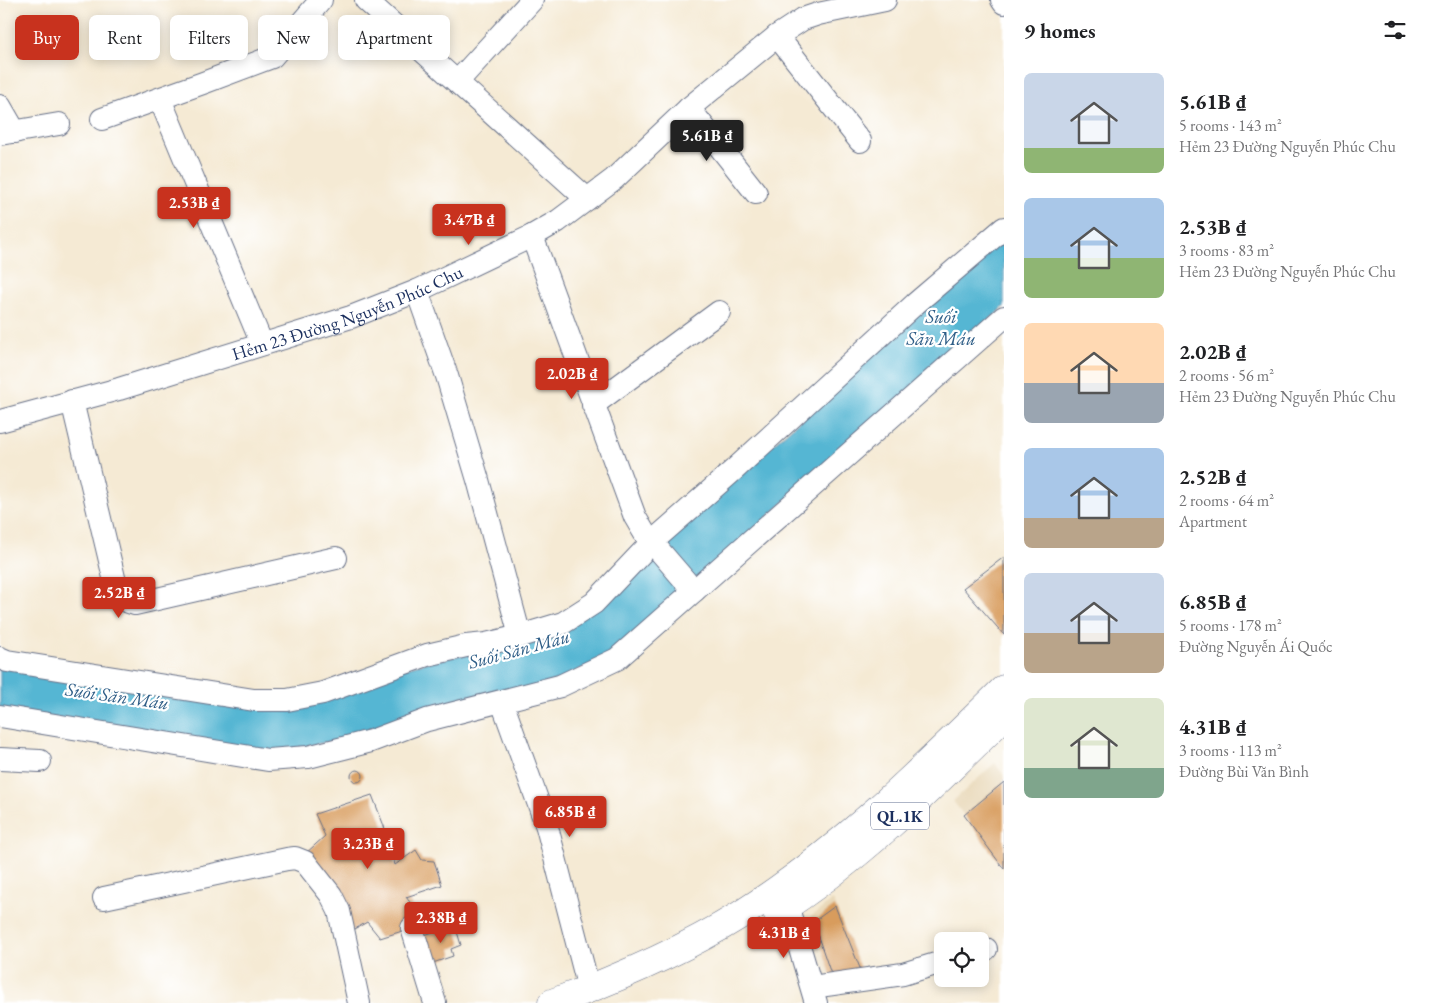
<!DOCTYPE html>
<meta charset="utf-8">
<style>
body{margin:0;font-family:"EB Garamond",serif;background:#f6f6f6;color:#202124;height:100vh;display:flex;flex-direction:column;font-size:19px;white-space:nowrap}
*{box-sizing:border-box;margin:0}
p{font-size:16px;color:#757577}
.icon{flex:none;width:28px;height:28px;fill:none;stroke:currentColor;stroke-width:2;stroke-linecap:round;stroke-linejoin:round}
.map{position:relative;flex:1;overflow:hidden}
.drawer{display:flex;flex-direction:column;background:#fff;width:425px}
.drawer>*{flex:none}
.guide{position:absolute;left:15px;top:15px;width:475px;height:45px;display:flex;gap:10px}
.fabs{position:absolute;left:934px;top:932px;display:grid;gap:10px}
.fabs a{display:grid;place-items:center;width:55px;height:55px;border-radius:8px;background:#fff;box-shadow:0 2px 12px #0003;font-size:25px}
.price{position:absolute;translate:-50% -42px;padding:0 11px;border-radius:5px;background:#c8321e;color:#fff;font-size:16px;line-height:32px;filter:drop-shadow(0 1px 2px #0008)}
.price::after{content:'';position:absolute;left:50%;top:30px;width:15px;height:11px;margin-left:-8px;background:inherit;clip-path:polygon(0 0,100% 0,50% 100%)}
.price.on{background:#222;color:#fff}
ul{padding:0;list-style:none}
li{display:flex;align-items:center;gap:15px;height:125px;padding:0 20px}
li span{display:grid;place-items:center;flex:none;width:140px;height:100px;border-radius:8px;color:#555}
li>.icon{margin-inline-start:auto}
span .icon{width:60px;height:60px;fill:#fffc;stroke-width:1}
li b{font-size:21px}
h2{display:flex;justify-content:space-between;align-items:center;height:60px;padding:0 20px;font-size:21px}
.chip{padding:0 18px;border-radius:8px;background:#fff;box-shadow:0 2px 12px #0003;font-size:18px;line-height:45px}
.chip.on{background:#c8321e;color:#fff}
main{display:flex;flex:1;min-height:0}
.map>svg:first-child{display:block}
.built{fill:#e9d9ba}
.water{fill:#55b6d3;stroke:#387298}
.building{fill:#d89c5d}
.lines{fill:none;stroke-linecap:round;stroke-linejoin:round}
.street-casing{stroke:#677087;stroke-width:24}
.primary-casing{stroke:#677087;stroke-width:29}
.street{stroke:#fff;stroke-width:22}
.primary{stroke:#fff;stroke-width:28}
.labels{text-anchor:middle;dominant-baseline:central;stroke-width:4.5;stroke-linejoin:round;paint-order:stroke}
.shield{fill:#fff;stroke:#5f6d8e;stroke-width:1}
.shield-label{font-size:16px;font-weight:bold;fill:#1b2f5e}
.street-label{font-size:18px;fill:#1b2f5e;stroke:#fff}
.water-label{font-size:19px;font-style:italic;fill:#2f5e87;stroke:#fff}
</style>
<main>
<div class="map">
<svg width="1004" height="1003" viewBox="0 0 1004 1003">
<rect width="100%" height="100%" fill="#fff"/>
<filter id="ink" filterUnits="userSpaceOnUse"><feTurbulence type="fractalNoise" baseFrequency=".02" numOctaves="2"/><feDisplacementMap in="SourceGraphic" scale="10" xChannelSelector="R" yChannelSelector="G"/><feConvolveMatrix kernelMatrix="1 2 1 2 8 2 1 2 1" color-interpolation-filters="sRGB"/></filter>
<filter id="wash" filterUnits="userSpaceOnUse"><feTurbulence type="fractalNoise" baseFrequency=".0096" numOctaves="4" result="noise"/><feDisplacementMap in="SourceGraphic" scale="20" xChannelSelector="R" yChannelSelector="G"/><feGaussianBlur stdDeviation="1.12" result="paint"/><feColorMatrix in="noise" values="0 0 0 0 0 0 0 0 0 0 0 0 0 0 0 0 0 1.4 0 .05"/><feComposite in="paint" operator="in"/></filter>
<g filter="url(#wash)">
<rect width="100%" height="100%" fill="#f5ead4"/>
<g class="built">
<path d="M995 763 1004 776V869L953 801Z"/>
<path d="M833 900 862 973 817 980 803 923Z"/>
</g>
<path class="water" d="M1004 237V307L614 653 558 680 370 734 268 753 0 709V665L258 708 427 662 522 643 652 553Z"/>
<g id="blocks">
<g class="building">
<path d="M1004 557V635L963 588Z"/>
<circle cx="357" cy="776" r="6"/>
<path d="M1004 782V869L964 815Z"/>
<path d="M372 795 384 826 395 865 416 850 422 860 434 861 442 885 406 897 421 917 412 928 380 938 367 922 350 932 305 854 325 836 315 814Z"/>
<path d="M835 906 862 973 832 977 813 922Z"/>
<path d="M455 925 461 945 451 949 453 956 430 964 421 936Z"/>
</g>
</g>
</g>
<g filter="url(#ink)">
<use href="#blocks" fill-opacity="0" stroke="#677087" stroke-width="1"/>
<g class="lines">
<g class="street-casing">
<g id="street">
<path d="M366 0 587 199"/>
<path d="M1002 0 1004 3"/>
<path d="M777 36 860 141"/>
<path d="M458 81 532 0"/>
<path d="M160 99 262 344"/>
<path d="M0 106 15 132"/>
<path d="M689 108 756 193"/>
<path d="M102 119 203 83 272 57 321 0"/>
<path d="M0 134 59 124"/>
<path d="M532 236 635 517 645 534 694 591"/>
<path d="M417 291 447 376 478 480 520 636"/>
<path d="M72 401 116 586 123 600 135 604 336 558"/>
<path d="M593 405 719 312"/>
<path id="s1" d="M0 421 119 389 351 317 417 291 532 236 558 221 614 179 689 108 777 36 803 19 818 14 885 0"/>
<path d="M0 658 7 661 254 700H287L323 693 427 655 466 646 486 644 520 636 563 623 594 603 652 542 735 469 915 304 1004 228"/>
<path d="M502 702 547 827 589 989"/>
<path d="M0 716 268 760 308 757 371 741 427 720 560 686 617 659 1004 317"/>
<path d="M0 759 40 761"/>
<path d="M104 898 287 859 295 858 305 862 331 895 339 911 359 1003"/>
<path d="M787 905 816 1003"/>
<path d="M412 928 435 1003"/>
<path d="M980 951 986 949"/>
<path d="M812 987 903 974 942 962"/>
</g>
</g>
<g class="primary-casing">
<g id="primary">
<path d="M777 912C862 858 933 786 1004 716"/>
<path d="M552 1003C617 979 681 952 740 915 838 853 922 770 1004 689"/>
</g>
</g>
<use href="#street" class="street"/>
<use href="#primary" class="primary"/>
</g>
</g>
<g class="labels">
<rect class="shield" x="871" y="802.5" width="58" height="27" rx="4"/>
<g class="shield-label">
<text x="900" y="816">QL.1K</text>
</g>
<g class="street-label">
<text stroke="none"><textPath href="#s1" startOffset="364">Hẻm 23 Đường Nguyễn Phúc Chu</textPath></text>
</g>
<g class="water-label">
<text x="941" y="316">Suối<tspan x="941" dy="22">Săn Máu</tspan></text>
<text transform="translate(519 649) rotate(-15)">Suối Săn Máu</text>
<text transform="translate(117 696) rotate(8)">Suối Săn Máu</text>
</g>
</g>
</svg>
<div class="fabs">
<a><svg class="icon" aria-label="locate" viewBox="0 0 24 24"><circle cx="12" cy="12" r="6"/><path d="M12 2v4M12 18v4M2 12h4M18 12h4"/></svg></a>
</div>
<b class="price on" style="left:707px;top:162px">5.61B ₫</b>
<b class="price" style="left:194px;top:229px">2.53B ₫</b>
<b class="price" style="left:469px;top:246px">3.47B ₫</b>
<b class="price" style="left:572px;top:400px">2.02B ₫</b>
<b class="price" style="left:119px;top:619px">2.52B ₫</b>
<b class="price" style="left:570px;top:838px">6.85B ₫</b>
<b class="price" style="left:368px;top:870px">3.23B ₫</b>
<b class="price" style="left:441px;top:944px">2.38B ₫</b>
<b class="price" style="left:784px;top:959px">4.31B ₫</b>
<div class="guide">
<a class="chip on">Buy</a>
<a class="chip">Rent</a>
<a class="chip">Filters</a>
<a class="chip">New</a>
<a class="chip">Apartment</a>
</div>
</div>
<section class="drawer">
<h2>9 homes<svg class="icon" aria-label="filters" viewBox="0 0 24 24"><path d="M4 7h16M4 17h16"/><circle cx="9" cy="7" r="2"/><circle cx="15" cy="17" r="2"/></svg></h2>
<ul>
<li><span style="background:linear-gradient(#c9d6e8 75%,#8fb573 0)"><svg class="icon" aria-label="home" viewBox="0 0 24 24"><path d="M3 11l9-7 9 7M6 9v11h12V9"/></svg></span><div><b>5.61B ₫</b><p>5 rooms · 143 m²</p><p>Hẻm 23 Đường Nguyễn Phúc Chu</p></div></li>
<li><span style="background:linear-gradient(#a9c7e8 60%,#8fb573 0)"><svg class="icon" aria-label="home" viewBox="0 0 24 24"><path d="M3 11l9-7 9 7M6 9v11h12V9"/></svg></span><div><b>2.53B ₫</b><p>3 rooms · 83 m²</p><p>Hẻm 23 Đường Nguyễn Phúc Chu</p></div></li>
<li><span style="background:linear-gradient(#ffd9b3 60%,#9aa5b1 0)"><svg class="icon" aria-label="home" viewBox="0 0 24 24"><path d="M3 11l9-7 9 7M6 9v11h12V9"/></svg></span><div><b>2.02B ₫</b><p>2 rooms · 56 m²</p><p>Hẻm 23 Đường Nguyễn Phúc Chu</p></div></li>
<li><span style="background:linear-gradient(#a9c7e8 70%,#b9a48a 0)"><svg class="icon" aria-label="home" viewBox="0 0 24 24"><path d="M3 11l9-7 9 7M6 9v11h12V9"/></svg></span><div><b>2.52B ₫</b><p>2 rooms · 64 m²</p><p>Apartment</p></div></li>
<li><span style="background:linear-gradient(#c9d6e8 60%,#b9a48a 0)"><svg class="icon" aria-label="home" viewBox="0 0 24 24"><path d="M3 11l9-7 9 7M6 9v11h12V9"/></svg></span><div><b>6.85B ₫</b><p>5 rooms · 178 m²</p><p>Đường Nguyễn Ái Quốc</p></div></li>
<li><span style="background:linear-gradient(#dfe7d0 70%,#7fa58c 0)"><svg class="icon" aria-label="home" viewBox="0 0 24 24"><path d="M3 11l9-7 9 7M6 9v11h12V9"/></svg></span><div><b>4.31B ₫</b><p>3 rooms · 113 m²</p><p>Đường Bùi Văn Bình</p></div></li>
</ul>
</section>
</main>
